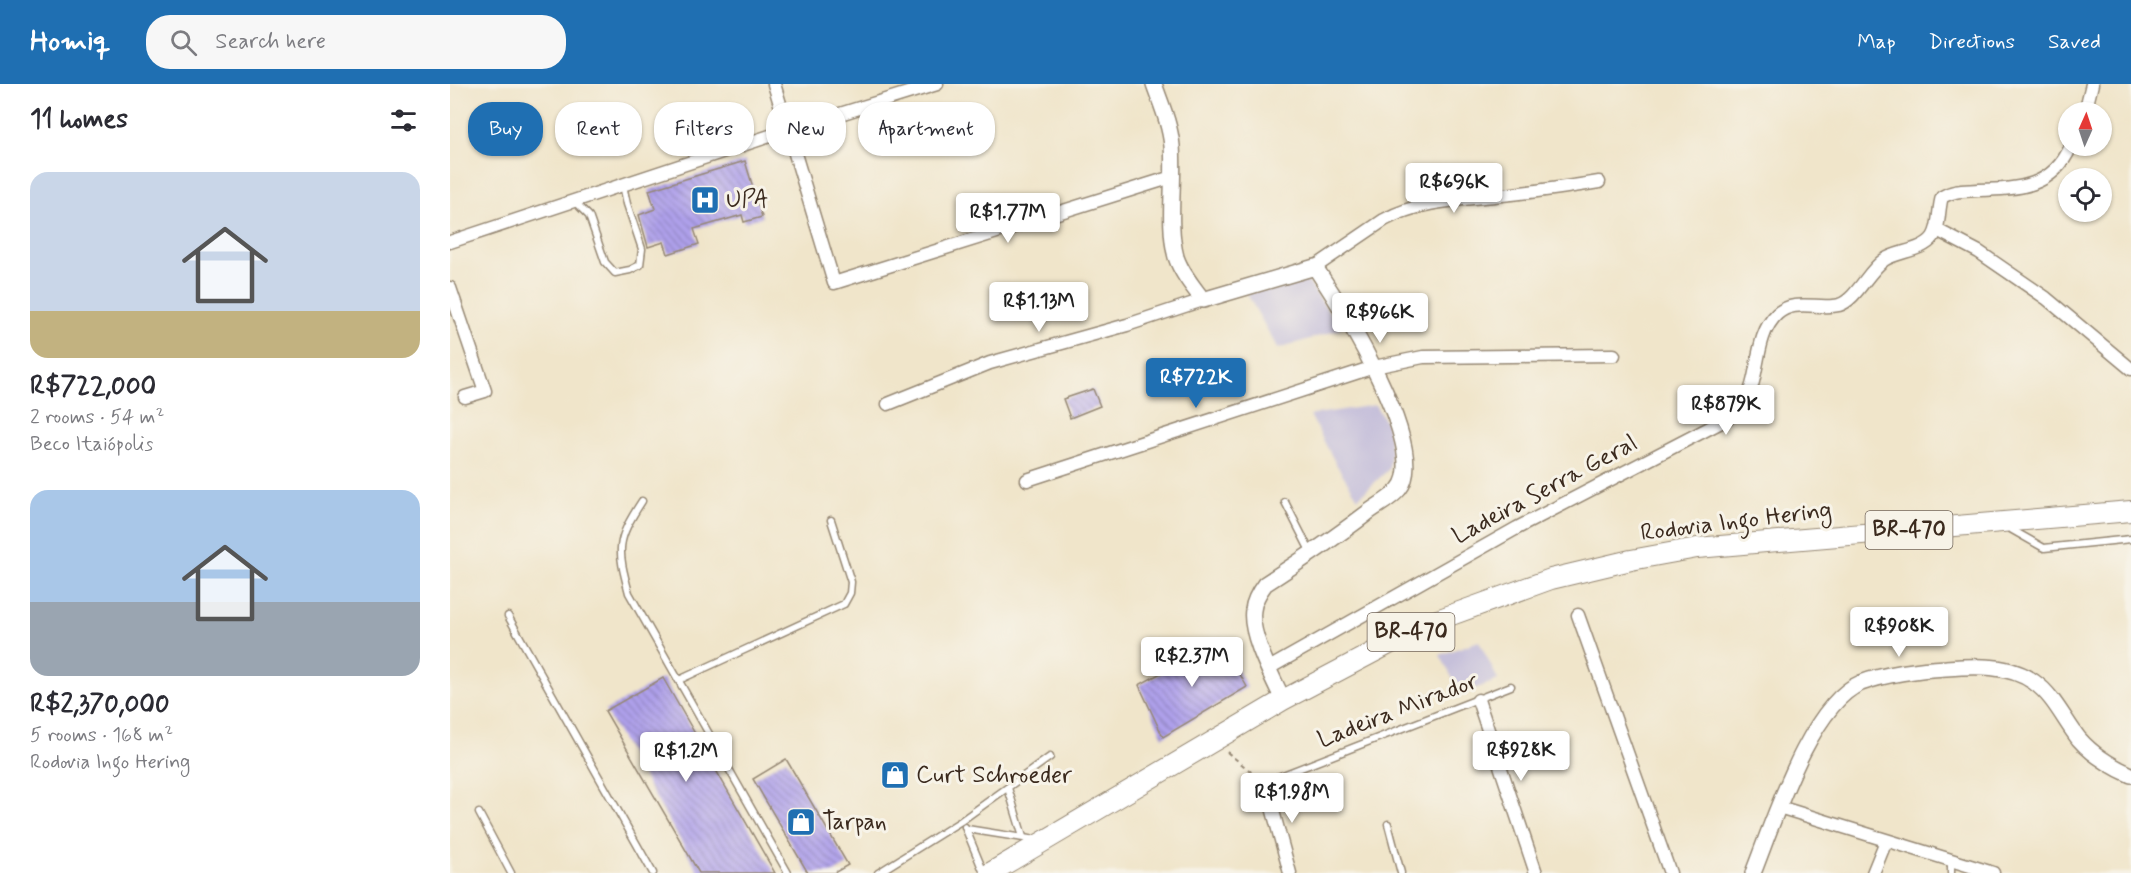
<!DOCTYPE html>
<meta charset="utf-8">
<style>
body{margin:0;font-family:Mynerve,sans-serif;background:#f7f7f7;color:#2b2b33;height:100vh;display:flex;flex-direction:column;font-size:22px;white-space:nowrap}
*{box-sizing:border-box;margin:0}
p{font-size:20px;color:#7c7c81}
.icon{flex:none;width:33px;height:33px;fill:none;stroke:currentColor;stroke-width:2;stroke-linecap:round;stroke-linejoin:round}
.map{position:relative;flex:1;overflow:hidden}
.drawer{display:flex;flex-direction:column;background:#fff;width:450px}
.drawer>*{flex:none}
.top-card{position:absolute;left:18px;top:18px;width:570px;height:54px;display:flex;gap:12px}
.needle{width:39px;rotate:3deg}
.buttons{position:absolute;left:1608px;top:18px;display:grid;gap:12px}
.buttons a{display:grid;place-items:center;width:54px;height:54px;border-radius:50%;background:#fff;box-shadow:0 2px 4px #0004;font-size:30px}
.price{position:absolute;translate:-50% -51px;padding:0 14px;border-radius:6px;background:#fff;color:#222;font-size:20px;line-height:39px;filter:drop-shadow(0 2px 3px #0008)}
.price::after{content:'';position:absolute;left:50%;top:36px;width:18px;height:14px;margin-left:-9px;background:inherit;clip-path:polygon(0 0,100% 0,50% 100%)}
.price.active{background:#1f6fb2;color:#fff}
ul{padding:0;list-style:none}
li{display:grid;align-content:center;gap:12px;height:318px;padding:0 30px}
li span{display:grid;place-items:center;height:186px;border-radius:18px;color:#555}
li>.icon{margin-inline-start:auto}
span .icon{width:108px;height:108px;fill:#fffc;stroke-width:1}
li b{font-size:26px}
h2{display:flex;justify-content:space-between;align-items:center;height:72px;padding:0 30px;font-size:26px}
.pill{padding:0 21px;border-radius:24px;background:#fff;box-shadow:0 2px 4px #0004;font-size:21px;line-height:54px}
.pill.active{background:#1f6fb2;color:#fff}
header{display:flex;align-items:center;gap:36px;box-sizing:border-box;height:84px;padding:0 30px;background:#1f6fb2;color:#fff}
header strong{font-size:28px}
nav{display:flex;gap:33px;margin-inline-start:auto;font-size:21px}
.search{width:420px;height:54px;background:#f7f7f7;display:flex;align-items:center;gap:15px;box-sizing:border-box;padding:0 21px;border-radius:24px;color:#7c7c81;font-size:22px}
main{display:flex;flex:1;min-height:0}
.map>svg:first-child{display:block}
.industrial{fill:#c6c0da}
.building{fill:url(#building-back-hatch)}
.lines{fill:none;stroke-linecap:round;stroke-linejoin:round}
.service-casing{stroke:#968874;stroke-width:9}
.minor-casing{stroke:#968874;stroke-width:15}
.tertiary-casing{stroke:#968874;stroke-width:18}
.trunk-casing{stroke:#968874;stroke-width:22}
.path{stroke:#968874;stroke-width:2;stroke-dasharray:4.5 4.5;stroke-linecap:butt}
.service{stroke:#fff;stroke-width:6}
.minor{stroke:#fff;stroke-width:12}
.tertiary{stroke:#fff;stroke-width:15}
.trunk{stroke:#fff;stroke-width:20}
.labels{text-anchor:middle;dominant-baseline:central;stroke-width:6;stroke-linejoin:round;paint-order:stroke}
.shield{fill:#f7f3e8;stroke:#73665b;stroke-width:1.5}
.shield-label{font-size:22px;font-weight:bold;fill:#3b2a1e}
.poi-label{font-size:24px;fill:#3b2a1e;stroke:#f7f3e8;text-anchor:start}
.street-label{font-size:24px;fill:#3b2a1e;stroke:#f7f3e8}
</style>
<header>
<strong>Homiq</strong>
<div class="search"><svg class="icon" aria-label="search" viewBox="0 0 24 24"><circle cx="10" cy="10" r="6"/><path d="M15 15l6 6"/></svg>Search here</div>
<nav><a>Map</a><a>Directions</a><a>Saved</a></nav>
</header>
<main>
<section class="drawer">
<h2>11 homes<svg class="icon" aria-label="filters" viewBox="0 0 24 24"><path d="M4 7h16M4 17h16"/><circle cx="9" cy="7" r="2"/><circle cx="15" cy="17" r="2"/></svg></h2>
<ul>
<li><span style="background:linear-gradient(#c9d6e8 75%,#c2b280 0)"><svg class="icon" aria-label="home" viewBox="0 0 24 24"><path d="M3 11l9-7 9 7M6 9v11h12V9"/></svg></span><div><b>R$722,000</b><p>2 rooms · 54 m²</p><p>Beco Itaiópolis</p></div></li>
<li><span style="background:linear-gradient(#a9c7e8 60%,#9aa5b1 0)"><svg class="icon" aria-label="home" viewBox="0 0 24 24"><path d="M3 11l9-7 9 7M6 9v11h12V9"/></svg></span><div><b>R$2,370,000</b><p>5 rooms · 168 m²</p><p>Rodovia Ingo Hering</p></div></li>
</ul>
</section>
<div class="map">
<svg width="1681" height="789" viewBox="0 0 1681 789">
<defs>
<pattern id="building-back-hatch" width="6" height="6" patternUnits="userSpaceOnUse" patternTransform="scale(1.5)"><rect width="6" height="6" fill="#afa0eb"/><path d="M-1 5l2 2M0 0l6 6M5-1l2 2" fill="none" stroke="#9083be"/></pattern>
</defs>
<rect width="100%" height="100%" fill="#f7f3e8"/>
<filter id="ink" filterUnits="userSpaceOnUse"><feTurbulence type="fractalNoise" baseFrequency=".0167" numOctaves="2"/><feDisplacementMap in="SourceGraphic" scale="12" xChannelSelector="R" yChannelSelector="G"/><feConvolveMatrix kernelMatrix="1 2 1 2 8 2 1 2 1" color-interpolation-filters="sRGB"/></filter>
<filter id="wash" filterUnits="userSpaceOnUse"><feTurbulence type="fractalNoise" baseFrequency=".008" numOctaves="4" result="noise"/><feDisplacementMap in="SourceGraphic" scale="24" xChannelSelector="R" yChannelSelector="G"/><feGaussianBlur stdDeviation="1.35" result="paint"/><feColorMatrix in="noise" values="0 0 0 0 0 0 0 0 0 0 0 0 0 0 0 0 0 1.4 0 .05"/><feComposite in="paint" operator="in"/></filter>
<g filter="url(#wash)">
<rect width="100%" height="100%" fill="#f0e5ca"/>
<g class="industrial">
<path d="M854 192 891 245 828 265 797 210Z"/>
<path d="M925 321 937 340 941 367 939 385 908 414 886 380 860 331Z"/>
<path d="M1029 557 1048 596 1011 610 990 571Z"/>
</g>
<g id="blocks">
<g class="building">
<path d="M295 77 312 133 294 138 292 131 244 145 249 160 218 170 214 158 198 163 189 131 205 125 199 106Z"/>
<path d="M643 305 650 322 620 334 613 315Z"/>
<path d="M771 556 797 603 713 653 689 601Z"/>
<path d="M213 594 325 789H249L155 627Z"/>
<path d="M336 675 398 781 384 789H358L303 695Z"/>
</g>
</g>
</g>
<g filter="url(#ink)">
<use href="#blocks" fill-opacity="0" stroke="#968874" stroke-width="1.5"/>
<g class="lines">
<g class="service-casing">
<g id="service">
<path d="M124 117 139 132 155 178 165 189 180 186 190 181 192 165 177 120 173 101"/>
<path d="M192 417C166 457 167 464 179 509L338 789"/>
<path d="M835 418 861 469"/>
<path d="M1557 443 1594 464 1681 455"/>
<path d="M58 532 203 789"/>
<path d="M229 596 394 520 400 509 401 498 381 436"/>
<path d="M815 698 1061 602"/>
<path d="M558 704 573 753"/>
<path d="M29 729 61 789"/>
<path d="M938 740 951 789"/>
<path d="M515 743 534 789"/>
<path d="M517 745 586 756"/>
<path d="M428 789 511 737 600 673"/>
<path d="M1501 789V777"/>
</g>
</g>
<g class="minor-casing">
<g id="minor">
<path d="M324 0 384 199 722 93"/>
<path d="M1635 28 1642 0"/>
<path d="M1487 146 1529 168 1596 214 1681 285"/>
<path d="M0 158 338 46 487 0"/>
<path d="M865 183 934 136C971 116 1011 116 1052 111 1085 108 1117 103 1149 98"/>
<path d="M0 204 35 307 15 313"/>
<path d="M438 320 540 279 677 241 753 216"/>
<path d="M577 396 924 283 973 273 1164 271"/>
<path d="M1128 531 1220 789"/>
<path d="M819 584 1067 444 1273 337C1281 332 1289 327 1294 319 1311 294 1303 253 1327 230 1344 214 1369 226 1389 221 1406 216 1418 187 1434 176 1448 167 1473 167 1483 153 1490 143 1488 125 1492 113 1503 106 1514 107 1528 106 1568 105 1603 104 1621 62"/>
<path d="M1028 616 1086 789"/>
<path d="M815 698 840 789"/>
<path d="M1329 723 1543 789"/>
<path d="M1423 789 1436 757"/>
</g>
</g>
<g class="tertiary-casing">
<g id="tertiary">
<path d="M704 0C711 20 720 40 722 62 725 96 717 140 726 173 731 188 743 203 753 216L865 183C889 219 982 367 949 405 941 415 926 422 916 430 883 455 849 478 815 500 809 508 804 516 803 526 799 550 823 594 833 616"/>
<path d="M1303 789C1323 739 1360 620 1411 599 1435 590 1470 585 1496 584 1524 582 1560 580 1584 598 1604 612 1614 636 1629 655 1642 670 1663 683 1681 691"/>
</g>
</g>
<g class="trunk-casing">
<path id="trunk" d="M540 789 833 616 979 539 1101 495 1181 476 1247 464 1681 427"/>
</g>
<path class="path" d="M777 668 805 691"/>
<use href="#service" class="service"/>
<use href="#minor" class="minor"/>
<use href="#tertiary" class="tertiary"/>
<use href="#trunk" class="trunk"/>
</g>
</g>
<defs>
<g id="hospital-square" transform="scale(1.5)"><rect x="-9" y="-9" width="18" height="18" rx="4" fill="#1f6fb2" stroke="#f7f3e8"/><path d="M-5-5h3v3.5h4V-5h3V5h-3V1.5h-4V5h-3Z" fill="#fff"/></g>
<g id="shop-square" transform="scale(1.5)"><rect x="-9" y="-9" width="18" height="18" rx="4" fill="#1f6fb2" stroke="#f7f3e8"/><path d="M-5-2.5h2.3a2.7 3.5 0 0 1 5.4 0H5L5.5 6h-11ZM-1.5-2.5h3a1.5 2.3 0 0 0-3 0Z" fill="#fff"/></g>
</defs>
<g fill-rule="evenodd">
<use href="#hospital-square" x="255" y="116"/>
<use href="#shop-square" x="445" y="691"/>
<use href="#shop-square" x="351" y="738"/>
</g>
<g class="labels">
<g class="shield">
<rect x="1415.5" y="427" width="87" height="38" rx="4.5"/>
<rect x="917.5" y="529" width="87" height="38" rx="4.5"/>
</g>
<g class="shield-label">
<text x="1459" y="446">BR-470</text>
<text x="961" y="548">BR-470</text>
</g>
<g class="poi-label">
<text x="276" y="116">UPA</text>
<text x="466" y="691">Curt Schroeder</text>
<text x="372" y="738">Tarpan</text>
</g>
<g class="street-label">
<text transform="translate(1095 406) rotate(-28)">Ladeira Serra Geral</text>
<text transform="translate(1286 438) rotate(-7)">Rodovia Ingo Hering</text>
<text transform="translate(948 627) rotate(-21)">Ladeira Mirador</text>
</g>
</g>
</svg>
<div class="buttons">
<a><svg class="needle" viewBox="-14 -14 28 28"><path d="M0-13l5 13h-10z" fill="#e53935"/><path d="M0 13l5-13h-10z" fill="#7c7c81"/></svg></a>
<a><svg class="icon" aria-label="locate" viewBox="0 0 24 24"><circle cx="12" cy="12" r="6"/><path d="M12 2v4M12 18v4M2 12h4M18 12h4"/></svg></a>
</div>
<b class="price" style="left:1004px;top:130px">R$696K</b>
<b class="price" style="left:558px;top:160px">R$1.77M</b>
<b class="price" style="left:589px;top:249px">R$1.13M</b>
<b class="price" style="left:930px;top:260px">R$966K</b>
<b class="price active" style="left:746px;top:325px">R$722K</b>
<b class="price" style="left:1276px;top:352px">R$879K</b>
<b class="price" style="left:1449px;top:574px">R$908K</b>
<b class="price" style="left:742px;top:604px">R$2.37M</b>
<b class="price" style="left:1071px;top:698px">R$928K</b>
<b class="price" style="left:236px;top:699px">R$1.2M</b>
<b class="price" style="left:842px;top:740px">R$1.98M</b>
<div class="top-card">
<a class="pill active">Buy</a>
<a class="pill">Rent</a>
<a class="pill">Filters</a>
<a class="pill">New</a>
<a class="pill">Apartment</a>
</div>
</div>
</main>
